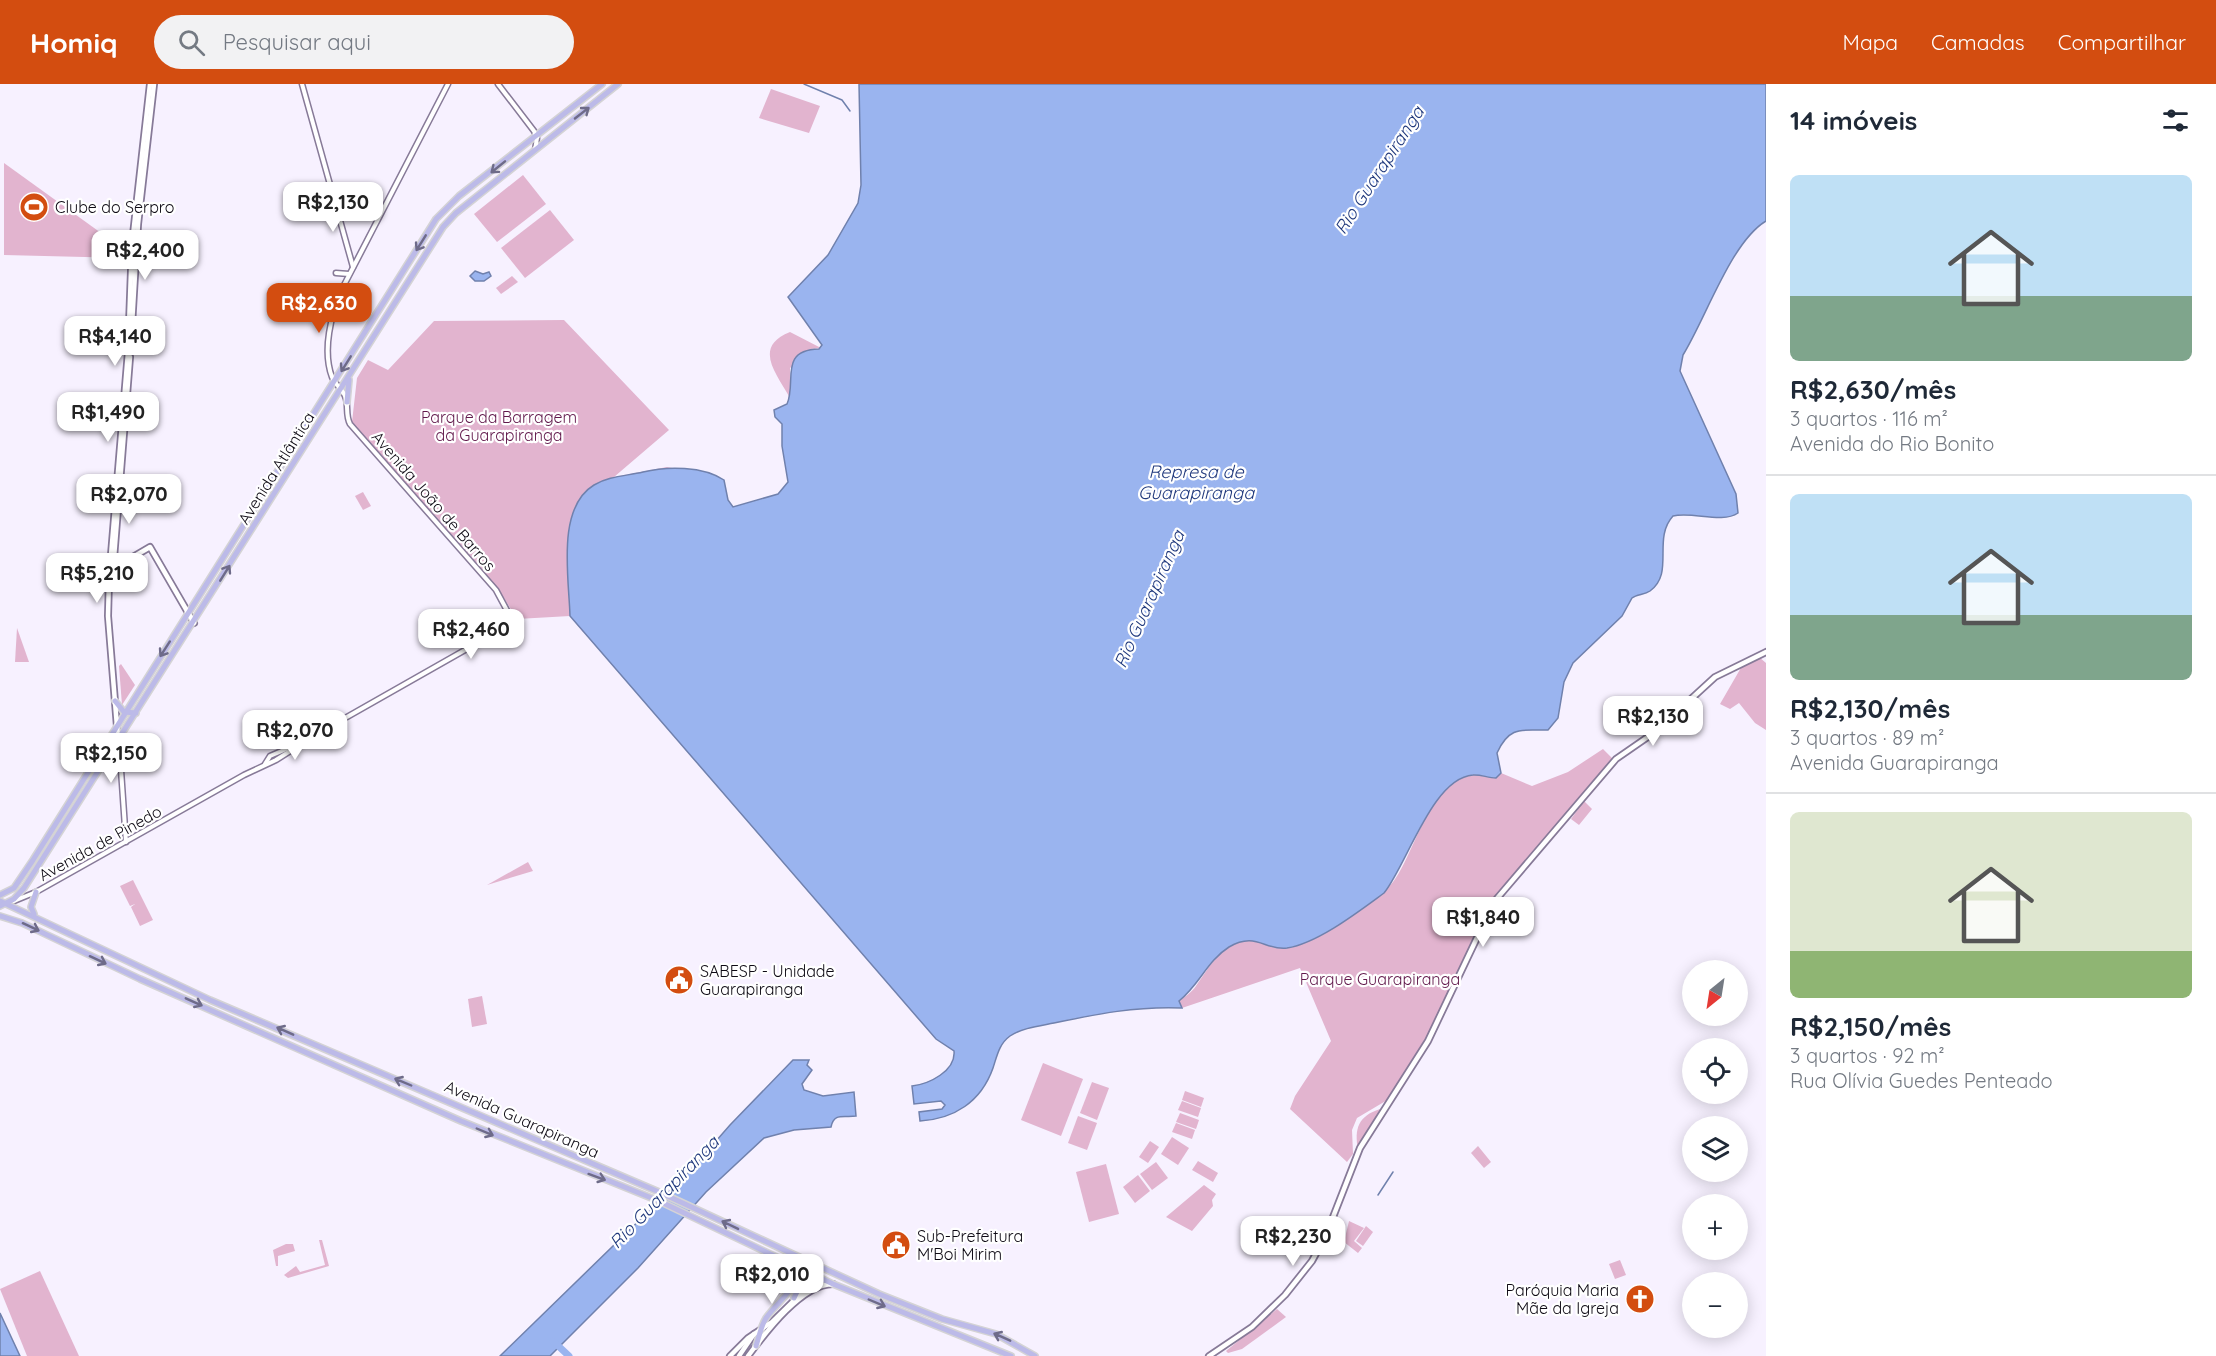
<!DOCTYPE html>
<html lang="pt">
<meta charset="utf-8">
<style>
body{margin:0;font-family:Quicksand,sans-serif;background:#f2f2f3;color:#1f2937;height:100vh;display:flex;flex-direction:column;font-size:22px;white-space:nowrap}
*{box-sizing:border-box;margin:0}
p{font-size:20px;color:#747a83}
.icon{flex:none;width:33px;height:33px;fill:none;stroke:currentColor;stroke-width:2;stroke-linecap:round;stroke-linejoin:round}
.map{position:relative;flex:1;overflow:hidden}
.sheet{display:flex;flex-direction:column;background:#fff;width:450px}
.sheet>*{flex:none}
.needle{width:39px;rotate:210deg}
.fabs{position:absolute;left:1682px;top:876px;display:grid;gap:12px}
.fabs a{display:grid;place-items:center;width:66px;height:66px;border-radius:50%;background:#fff;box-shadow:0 3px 15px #0003;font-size:30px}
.price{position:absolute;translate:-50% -51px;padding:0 14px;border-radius:12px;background:#fff;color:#222;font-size:20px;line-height:39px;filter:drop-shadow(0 2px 3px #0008)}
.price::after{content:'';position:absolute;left:50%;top:36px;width:18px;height:14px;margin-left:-9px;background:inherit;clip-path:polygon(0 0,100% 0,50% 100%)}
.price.selected{background:#d34d10;color:#fff}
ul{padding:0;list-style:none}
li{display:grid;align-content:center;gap:12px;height:318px;padding:0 24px}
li+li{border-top:2px solid #e0e1e3}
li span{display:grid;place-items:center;height:186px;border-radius:9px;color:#555}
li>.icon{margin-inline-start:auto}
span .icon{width:108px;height:108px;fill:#fffc;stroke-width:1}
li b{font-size:26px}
h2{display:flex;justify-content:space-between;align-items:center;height:72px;padding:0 24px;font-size:26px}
header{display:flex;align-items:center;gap:36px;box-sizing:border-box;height:84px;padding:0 30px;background:#d34d10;color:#fff}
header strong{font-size:28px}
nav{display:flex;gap:33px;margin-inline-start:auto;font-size:21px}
.search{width:420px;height:54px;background:#f2f2f3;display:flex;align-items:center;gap:15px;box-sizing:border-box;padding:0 21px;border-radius:33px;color:#747a83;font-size:22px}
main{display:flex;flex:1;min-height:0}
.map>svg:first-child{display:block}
.green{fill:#e2b4cf}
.water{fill:#9ab4ef;stroke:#7081ad;stroke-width:1.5}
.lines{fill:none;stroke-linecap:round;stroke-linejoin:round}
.stream{stroke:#7081ad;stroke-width:1.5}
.river{stroke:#9ab4ef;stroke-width:7}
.tertiary-casing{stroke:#877a98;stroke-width:7}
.secondary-casing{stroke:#877a98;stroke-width:8}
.primary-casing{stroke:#d4d3d5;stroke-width:8}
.tertiary{stroke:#fff;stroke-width:4}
.secondary{stroke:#fff;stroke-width:4.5}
.primary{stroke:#bcbae8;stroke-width:5}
.oneway{stroke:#6e6b89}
.labels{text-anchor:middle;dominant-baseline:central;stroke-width:4.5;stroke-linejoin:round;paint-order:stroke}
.poi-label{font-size:16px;fill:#0e0a14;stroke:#fff;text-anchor:start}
.park-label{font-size:16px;fill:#61184b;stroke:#fff}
.street-label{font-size:16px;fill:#0e0a14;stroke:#fff}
.water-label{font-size:18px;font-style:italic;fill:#20397d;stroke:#fff}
</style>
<header>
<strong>Homiq</strong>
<div class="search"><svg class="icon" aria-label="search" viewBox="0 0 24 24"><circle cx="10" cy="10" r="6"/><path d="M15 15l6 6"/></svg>Pesquisar aqui</div>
<nav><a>Mapa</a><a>Camadas</a><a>Compartilhar</a></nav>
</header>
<main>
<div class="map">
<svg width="1766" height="1272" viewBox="0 0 1766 1272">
<rect width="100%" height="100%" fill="#f7f1ff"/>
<g class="green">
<path d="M771 5 820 22 809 49 759 34Z"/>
<path d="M4 79 126 167 125 174 4 171Z"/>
<path d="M523 91 546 120 497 158 474 130Z"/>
<path d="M550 126 574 156 525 194 501 164Z"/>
<path d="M512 192 518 198 501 210 496 204Z"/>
<path d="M564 236 669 346 614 393 667 383 720 393 714 395 583 548 570 532 517 535 499 506 481 484 352 338 357 294 368 276 388 286 434 237Z"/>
<path d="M790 248 821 264 811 265 790 284V314C777 290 752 263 790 248Z"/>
<path d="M363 408 371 422 363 426 355 412Z"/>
<path d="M17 544 29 578H15Z"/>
<path d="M1759 573 1766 579V646L1755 639 1739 619 1730 625 1720 620 1742 582Z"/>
<path d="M121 580 135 601 122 621 119 582Z"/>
<path d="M1603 665 1613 675 1492 816 1440 930 1389 1015 1357 1034 1352 1046 1353 1070 1347 1078 1290 1025 1295 1012 1331 957 1300 884 1182 924 1179 917C1185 913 1192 908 1196 902 1209 884 1220 861 1245 856 1258 854 1272 865 1285 864 1312 863 1376 819 1393 798 1414 772 1430 694 1473 691 1480 690 1488 694 1496 694L1501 689 1532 702 1568 688Z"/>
<path d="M1584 717 1592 725 1579 741 1571 735Z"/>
<path d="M528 778 533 787 487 801Z"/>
<path d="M133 796 153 836 140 842 131 823 135 820 130 822 120 802Z"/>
<path d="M482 912 487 940 472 943 468 915Z"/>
<path d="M1043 979 1083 995 1061 1052 1021 1036Z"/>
<path d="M1092 998 1109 1004 1097 1036 1080 1029Z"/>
<path d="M1185 1007 1204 1014 1201 1023 1182 1016Z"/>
<path d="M1182 1017 1201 1024 1198 1033 1178 1026Z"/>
<path d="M1380 1025 1381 1026 1358 1066C1354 1045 1358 1032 1380 1025Z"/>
<path d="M1180 1029 1199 1036 1196 1045 1176 1038Z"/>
<path d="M1078 1032 1097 1039 1087 1066 1068 1059Z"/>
<path d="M1176 1039 1195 1046 1192 1055 1172 1048Z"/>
<path d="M1172 1053 1189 1064 1178 1081 1161 1070Z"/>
<path d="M1150 1057 1159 1063 1148 1079 1139 1073Z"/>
<path d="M1478 1062 1491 1078 1484 1084 1471 1069Z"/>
<path d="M1198 1077 1218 1089 1213 1098 1192 1086Z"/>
<path d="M1156 1078 1168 1094 1152 1106 1140 1090Z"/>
<path d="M1106 1080 1119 1130 1089 1138 1076 1088Z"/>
<path d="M1138 1091 1150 1107 1135 1119 1123 1103Z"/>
<path d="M1204 1101 1216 1110 1212 1116 1213 1122 1192 1147 1166 1133Z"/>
<path d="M1349 1137 1364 1144 1354 1157 1362 1164 1358 1169 1344 1158Z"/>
<path d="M1366 1142 1373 1148 1363 1162 1356 1157Z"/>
<path d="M319 1156H322L329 1182 288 1194 284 1191 296 1182 300 1188 325 1181Z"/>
<path d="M286 1160H293L295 1167 278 1172V1182H276L273 1166Z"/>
<path d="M1620 1176 1626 1191 1615 1195 1609 1180Z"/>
<path d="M40 1187 79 1272H27L0 1205Z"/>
<path d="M1277 1225 1286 1233 1242 1265 1228 1269 1226 1267Z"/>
</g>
<g class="water">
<path d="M859 0H1766V137C1731 158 1706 234 1683 271L1680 287 1736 410 1738 429C1722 440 1692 427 1673 432 1652 455 1675 489 1650 507 1644 511 1637 510 1632 514L1622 532 1573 579 1564 598 1558 634 1548 646C1524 647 1510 640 1497 669L1501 689 1496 694C1488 694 1480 690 1473 691 1432 694 1407 781 1384 809 1358 828 1318 859 1287 864 1265 867 1256 847 1229 863 1207 877 1200 900 1179 917L1182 924C1137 922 1097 930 1054 939 1039 942 1022 944 1010 952 999 960 997 972 993 984 981 1018 954 1035 920 1037L919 1028 942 1025 945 1021 941 1017 914 1020 912 1002C929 1000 956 987 954 967L936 955 570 532C569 494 556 424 594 401 609 392 626 392 643 388 667 382 703 382 724 396L728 416 733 423 778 410 788 398 782 362V340L775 333 774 326 787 320C797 298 778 266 819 265L822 261 788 213 828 171 858 119 861 101Z"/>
<path d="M475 187 483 190 489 188 491 192 484 197H475L470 192Z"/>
<path d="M793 976H809L807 981 812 986 802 1000 804 1006 823 1012 854 1008 856 1032C844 1034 834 1028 831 1043L794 1046 764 1054 706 1108 638 1184 550 1272H500L688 1089 730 1041Z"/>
<path d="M0 1229 20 1272H0Z"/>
</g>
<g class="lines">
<g class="stream">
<path d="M804 0 842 16 850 27"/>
<path d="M1378 1111 1393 1088"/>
</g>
<path class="river" d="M553 1257 569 1272"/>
<g class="tertiary-casing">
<g id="tertiary">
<path d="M302 0 353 183"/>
<path d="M498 0 534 47 537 54 535 66"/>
<path d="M336 189 349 190"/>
<path d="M119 657 126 758"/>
<path d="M265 680 270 672 298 660"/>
<path d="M14 817 36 808 244 691 276 676 317 650 509 541 510 532 496 506 350 340C345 331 349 321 345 312 342 305 335 300 332 293 322 266 331 231 342 205L448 0"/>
</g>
</g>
<g class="secondary-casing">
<g id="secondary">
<path d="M132 241 138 140 154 0"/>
<path d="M121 480 114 474 130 273"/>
<path d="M110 493 121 480 150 463 194 539"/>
<path d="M118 655 108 532 109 495 128 268 132 160 150 0"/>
<path d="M730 1272 748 1254 772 1238 818 1193"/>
<path d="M739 1272 754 1250"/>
<path d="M748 1272C766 1248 802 1200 833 1200"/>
<path d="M1209 1272 1252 1243 1285 1211 1312 1177 1326 1151 1360 1064 1428 957 1494 818 1616 675 1655 648 1715 593 1766 568"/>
</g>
</g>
<g class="primary-casing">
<g id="primary">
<path d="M347 318 349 296"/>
<path d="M115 617 124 628 136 629"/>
<path d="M111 666 120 671"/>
<path d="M0 811 14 804 33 776 436 135 459 112 602 0"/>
<path d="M0 817 210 916 659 1108 879 1210 942 1235 996 1250 1035 1272"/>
<path d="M0 822 14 815 24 804 443 143 456 129 618 0"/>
<path d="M34 830 31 823 36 808"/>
<path d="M0 832 22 839 140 895 461 1037 659 1117 833 1200 1011 1272"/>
<path d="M794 1214 803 1195 804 1186"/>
<path d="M756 1262C759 1253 761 1242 766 1234 782 1212 804 1202 795 1172"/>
</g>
</g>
<use href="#tertiary" class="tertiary"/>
<use href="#secondary" class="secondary"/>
<use href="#primary" class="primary"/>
</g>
<defs><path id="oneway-shaft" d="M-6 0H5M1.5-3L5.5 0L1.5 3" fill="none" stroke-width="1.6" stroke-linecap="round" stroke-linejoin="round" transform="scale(1.5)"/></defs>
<g class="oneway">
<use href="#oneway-shaft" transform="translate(582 29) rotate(-38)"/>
<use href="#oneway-shaft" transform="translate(498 83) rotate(141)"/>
<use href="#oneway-shaft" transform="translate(421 159) rotate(122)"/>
<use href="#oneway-shaft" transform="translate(346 280) rotate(122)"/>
<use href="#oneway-shaft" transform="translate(225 489) rotate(-58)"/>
<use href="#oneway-shaft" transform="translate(165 565) rotate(123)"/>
<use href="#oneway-shaft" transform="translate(31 843) rotate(25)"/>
<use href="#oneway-shaft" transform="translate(98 876) rotate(25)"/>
<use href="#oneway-shaft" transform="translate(194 918) rotate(24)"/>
<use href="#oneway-shaft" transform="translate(285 947) rotate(-156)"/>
<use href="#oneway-shaft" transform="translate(403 998) rotate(-157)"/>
<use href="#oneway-shaft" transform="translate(485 1048) rotate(23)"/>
<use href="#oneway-shaft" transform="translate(597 1093) rotate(20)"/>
<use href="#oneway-shaft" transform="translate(730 1141) rotate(-154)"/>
<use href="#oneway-shaft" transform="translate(877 1219) rotate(23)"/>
<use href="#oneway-shaft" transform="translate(1002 1253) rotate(-156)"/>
</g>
<defs>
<g id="stadium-disc" transform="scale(1.5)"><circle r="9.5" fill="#d34d10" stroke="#fff"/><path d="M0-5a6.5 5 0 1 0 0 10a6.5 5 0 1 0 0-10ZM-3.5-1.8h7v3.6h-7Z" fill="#fff"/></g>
<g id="civic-disc" transform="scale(1.5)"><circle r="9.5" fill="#d34d10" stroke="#fff"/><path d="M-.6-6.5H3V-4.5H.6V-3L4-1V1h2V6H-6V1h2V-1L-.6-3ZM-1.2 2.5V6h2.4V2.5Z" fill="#fff"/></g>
<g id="church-disc" transform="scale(1.5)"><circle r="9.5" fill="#d34d10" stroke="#fff"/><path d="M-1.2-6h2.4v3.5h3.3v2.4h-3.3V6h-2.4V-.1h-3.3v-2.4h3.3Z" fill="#fff"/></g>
</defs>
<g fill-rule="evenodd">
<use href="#stadium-disc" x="34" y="123"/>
<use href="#civic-disc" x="679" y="896"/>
<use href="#civic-disc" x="896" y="1161"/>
<use href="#church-disc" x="1640" y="1215"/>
</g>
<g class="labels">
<g class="poi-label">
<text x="55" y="123">Clube do Serpro</text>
<text x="700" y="887">SABESP - Unidade<tspan x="700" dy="18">Guarapiranga</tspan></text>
<text x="917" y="1152">Sub-Prefeitura<tspan x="917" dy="18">M'Boi Mirim</tspan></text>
<text x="1619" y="1206" text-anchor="end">Paróquia Maria<tspan x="1619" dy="18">Mãe da Igreja</tspan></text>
</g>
<g class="park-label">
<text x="499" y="333">Parque da Barragem<tspan x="499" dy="18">da Guarapiranga</tspan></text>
<text x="1380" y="895">Parque Guarapiranga</text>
</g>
<g class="street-label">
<text transform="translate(276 384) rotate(-58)">Avenida Atlântica</text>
<text transform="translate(434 417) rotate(49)">Avenida João de Barros</text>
<text transform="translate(100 759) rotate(-29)">Avenida de Pinedo</text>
<text transform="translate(522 1035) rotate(24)">Avenida Guarapiranga</text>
</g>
<g class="water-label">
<text transform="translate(1379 86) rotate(-57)">Rio Guarapiranga</text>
<text x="1196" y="387">Represa de<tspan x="1196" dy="21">Guarapiranga</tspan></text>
<text transform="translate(1149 515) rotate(-66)">Rio Guarapiranga</text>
<text transform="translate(664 1108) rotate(-46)">Rio Guarapiranga</text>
</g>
</g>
</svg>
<div class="fabs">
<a><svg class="needle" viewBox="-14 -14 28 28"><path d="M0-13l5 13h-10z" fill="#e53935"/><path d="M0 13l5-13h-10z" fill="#747a83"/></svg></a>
<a><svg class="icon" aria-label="locate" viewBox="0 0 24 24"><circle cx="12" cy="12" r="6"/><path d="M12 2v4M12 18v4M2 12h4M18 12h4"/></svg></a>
<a><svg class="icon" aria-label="layers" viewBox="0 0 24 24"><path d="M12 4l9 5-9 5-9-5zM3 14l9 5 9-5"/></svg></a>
<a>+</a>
<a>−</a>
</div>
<b class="price" style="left:333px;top:149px">R$2,130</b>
<b class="price" style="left:145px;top:197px">R$2,400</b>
<b class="price selected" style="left:319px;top:250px">R$2,630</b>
<b class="price" style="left:115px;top:283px">R$4,140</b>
<b class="price" style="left:108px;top:359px">R$1,490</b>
<b class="price" style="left:129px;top:441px">R$2,070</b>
<b class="price" style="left:97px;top:520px">R$5,210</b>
<b class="price" style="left:471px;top:576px">R$2,460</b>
<b class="price" style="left:1653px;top:663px">R$2,130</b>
<b class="price" style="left:295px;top:677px">R$2,070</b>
<b class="price" style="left:111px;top:700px">R$2,150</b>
<b class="price" style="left:1483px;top:864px">R$1,840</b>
<b class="price" style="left:1293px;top:1183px">R$2,230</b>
<b class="price" style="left:772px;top:1221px">R$2,010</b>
</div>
<section class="sheet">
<h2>14 imóveis<svg class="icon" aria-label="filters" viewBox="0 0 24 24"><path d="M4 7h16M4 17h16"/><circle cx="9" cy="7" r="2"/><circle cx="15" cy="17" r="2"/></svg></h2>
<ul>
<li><span style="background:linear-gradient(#bfe0f5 65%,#7fa58c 0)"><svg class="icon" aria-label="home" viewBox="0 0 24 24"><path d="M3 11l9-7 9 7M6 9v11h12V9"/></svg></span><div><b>R$2,630/mês</b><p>3 quartos · 116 m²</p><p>Avenida do Rio Bonito</p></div></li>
<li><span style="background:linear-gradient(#bfe0f5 65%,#7fa58c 0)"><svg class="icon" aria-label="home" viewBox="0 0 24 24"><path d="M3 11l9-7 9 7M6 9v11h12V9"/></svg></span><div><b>R$2,130/mês</b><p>3 quartos · 89 m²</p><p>Avenida Guarapiranga</p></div></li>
<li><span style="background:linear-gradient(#dfe7d0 75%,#8fb573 0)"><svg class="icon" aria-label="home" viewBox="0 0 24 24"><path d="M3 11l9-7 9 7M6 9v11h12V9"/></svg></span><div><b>R$2,150/mês</b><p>3 quartos · 92 m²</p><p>Rua Olívia Guedes Penteado</p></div></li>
</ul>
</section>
</main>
